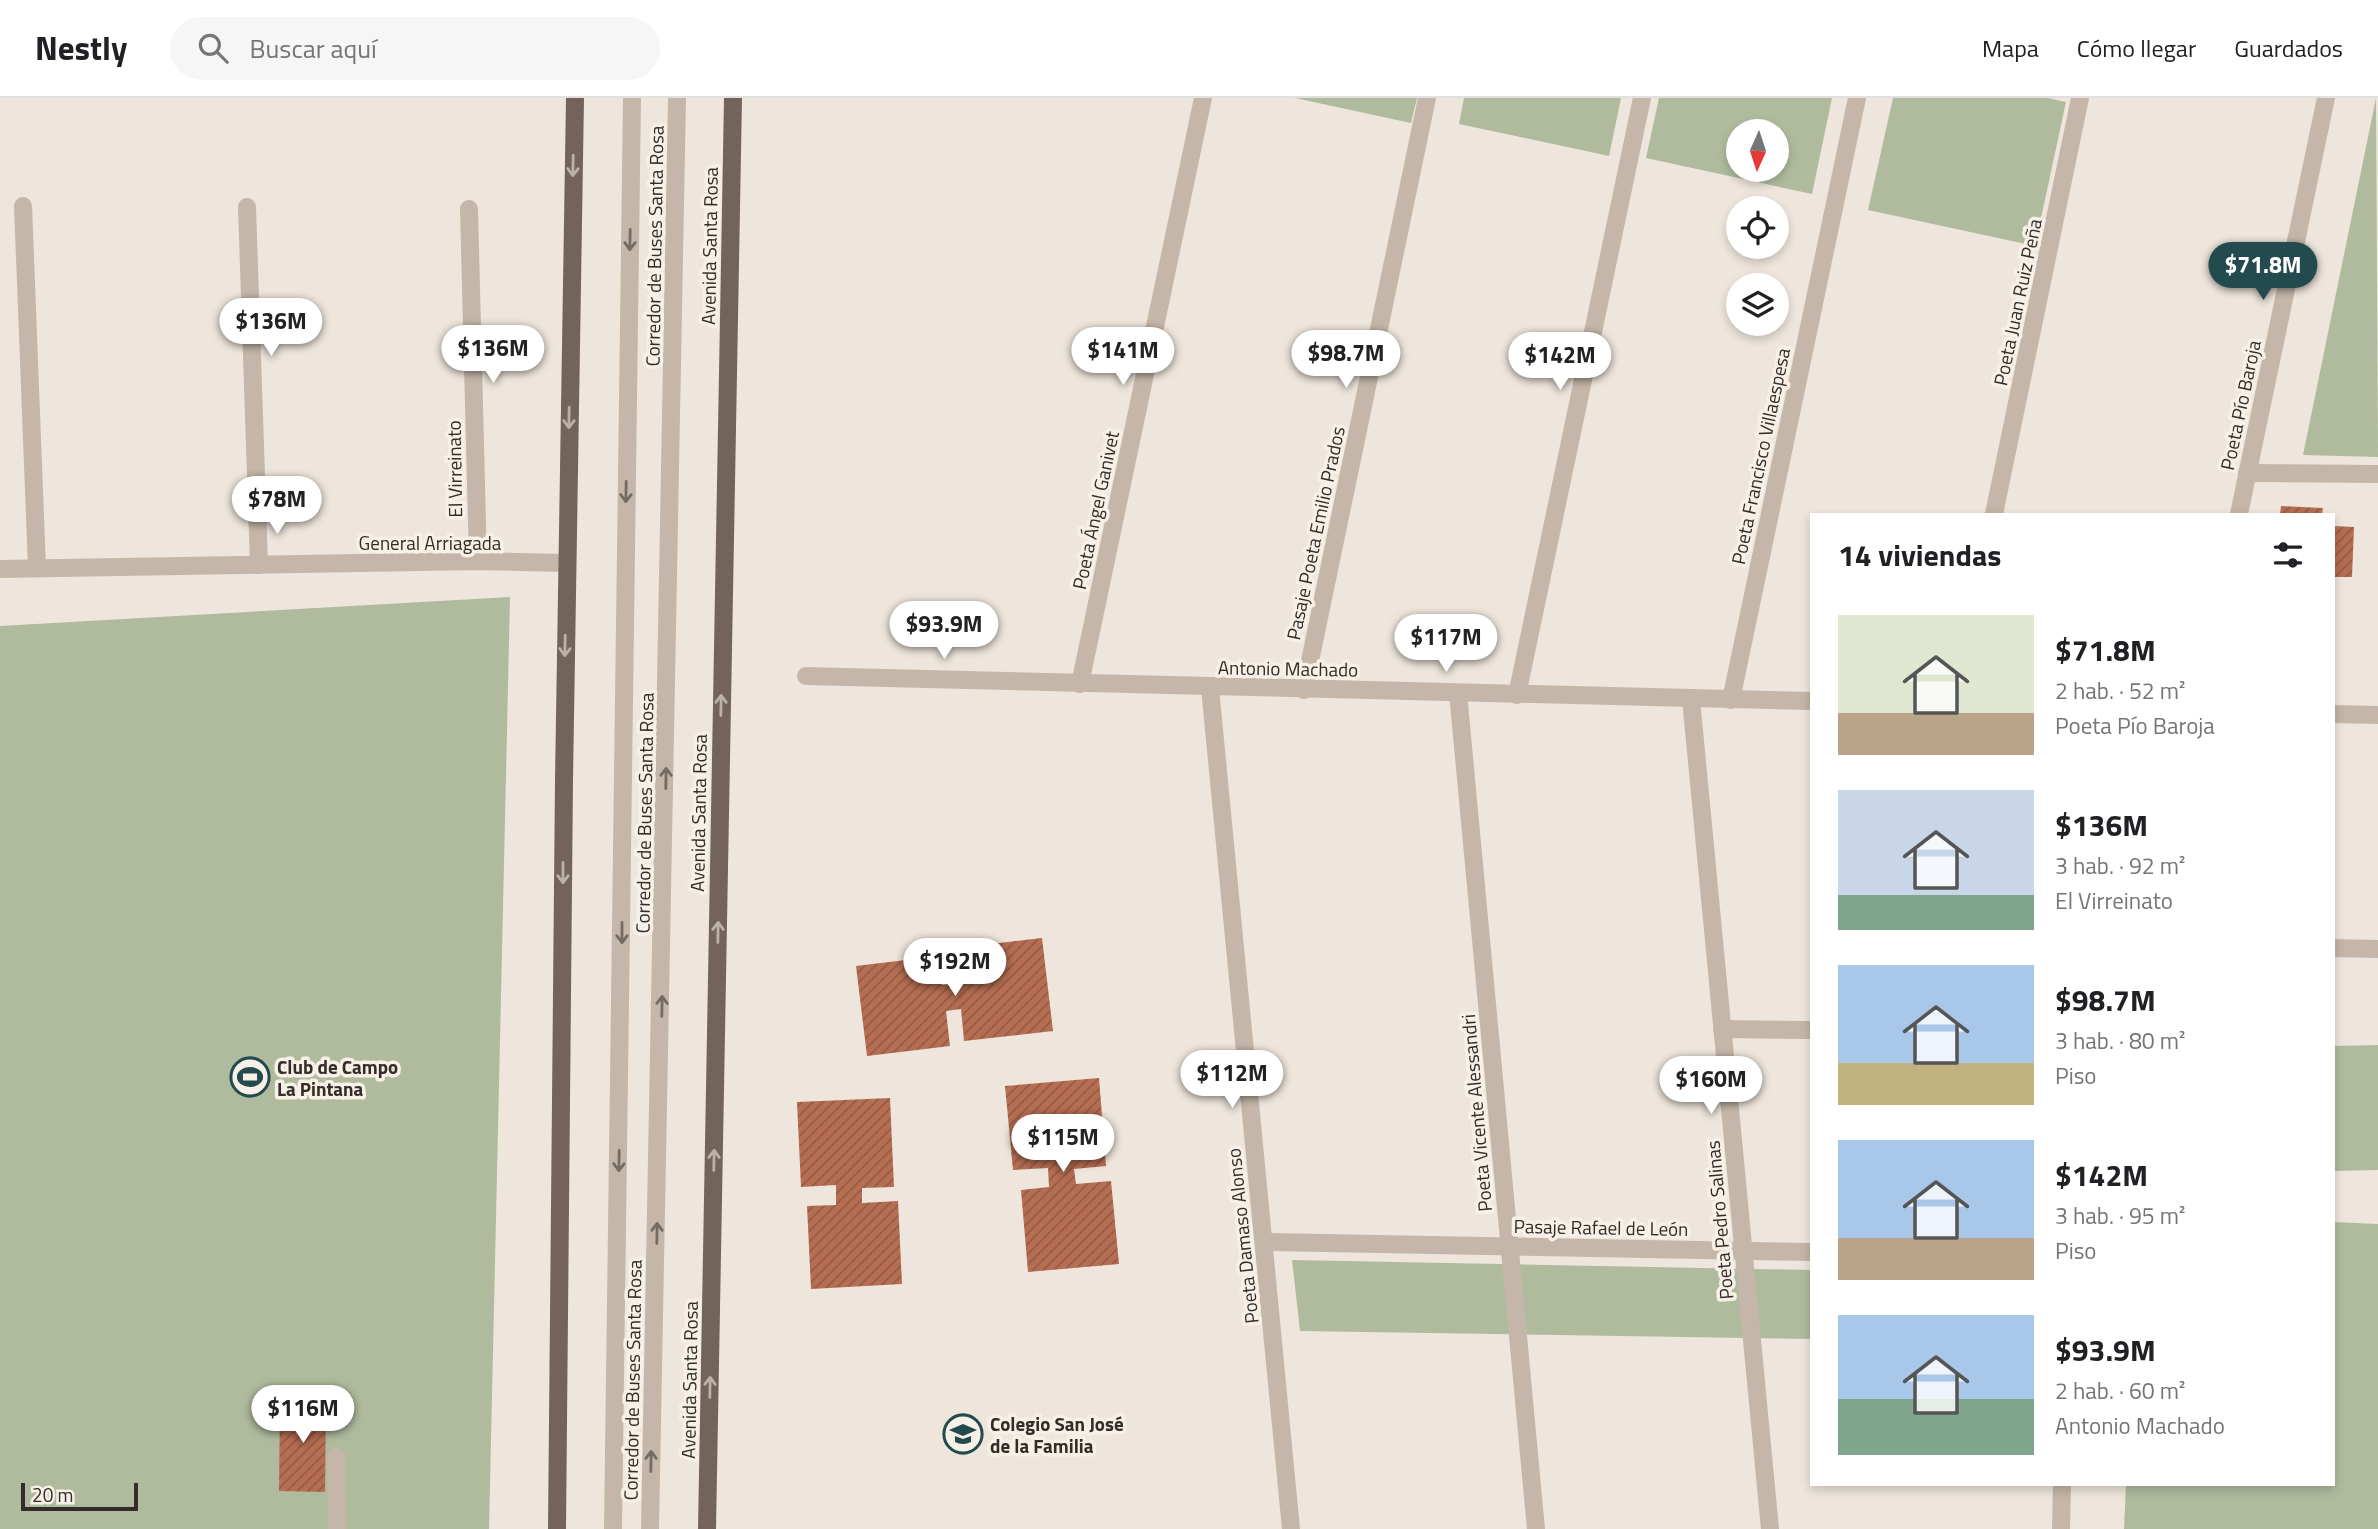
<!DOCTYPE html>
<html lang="es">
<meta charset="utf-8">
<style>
body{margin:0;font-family:"Titillium Web",sans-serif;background:#f6f6f6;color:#202124;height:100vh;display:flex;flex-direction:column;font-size:26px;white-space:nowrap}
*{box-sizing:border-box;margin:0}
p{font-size:23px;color:#757577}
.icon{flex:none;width:38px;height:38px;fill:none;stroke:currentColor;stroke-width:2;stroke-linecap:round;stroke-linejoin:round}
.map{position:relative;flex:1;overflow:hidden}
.side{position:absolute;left:1810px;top:415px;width:525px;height:973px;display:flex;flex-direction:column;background:#fff;border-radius:0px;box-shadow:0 4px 10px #0003}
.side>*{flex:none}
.needle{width:46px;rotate:183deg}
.controls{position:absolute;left:1726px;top:21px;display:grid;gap:14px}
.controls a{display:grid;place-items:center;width:63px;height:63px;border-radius:50%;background:#fff;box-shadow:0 4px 10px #0003;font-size:35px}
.scale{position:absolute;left:21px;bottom:18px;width:117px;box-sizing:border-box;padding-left:7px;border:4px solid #332c28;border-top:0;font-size:19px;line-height:24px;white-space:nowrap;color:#332c28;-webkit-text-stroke:5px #f6f0e7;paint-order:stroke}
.price{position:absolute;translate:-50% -60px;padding:0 16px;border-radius:24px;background:#fff;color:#222;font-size:23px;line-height:46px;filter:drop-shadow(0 2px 4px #0008)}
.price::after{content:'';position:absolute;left:50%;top:42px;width:21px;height:16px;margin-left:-10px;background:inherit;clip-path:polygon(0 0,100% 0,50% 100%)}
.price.selected{background:#234a4f;color:#fff}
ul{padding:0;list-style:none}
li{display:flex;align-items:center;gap:21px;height:175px;padding:0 28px}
li span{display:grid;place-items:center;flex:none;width:196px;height:140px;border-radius:0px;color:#555}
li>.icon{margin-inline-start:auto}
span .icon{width:84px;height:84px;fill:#fffc;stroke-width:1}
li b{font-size:30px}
h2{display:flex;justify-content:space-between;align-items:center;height:84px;padding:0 28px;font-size:30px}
header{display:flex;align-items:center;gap:42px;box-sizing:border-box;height:98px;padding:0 35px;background:#fff;border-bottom:2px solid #e0e0e0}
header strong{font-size:33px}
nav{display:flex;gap:38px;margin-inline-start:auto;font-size:24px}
.search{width:490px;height:63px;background:#f6f6f6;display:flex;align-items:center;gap:18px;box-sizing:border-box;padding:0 24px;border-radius:38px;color:#757577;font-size:26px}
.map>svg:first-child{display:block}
.park{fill:#b0bb9e;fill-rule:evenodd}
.building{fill:url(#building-hatch)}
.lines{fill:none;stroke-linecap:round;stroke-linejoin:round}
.minor{stroke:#c4b7a9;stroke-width:18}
.major{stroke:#73645b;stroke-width:18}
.oneway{stroke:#bbb1a8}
.oneway2{stroke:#746b62}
.labels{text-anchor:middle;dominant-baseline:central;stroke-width:7;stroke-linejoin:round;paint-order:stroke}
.street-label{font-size:19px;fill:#332c28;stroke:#f6f0e7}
.poi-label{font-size:19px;font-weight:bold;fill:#332c28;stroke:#f6f0e7;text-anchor:start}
</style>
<header>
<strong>Nestly</strong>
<div class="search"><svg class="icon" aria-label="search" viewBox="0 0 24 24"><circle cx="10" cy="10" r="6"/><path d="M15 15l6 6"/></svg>Buscar aquí</div>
<nav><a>Mapa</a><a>Cómo llegar</a><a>Guardados</a></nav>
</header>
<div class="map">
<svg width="2378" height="1431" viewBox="0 0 2378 1431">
<defs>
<pattern id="building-hatch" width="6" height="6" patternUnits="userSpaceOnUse" patternTransform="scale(1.75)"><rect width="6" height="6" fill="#b66e52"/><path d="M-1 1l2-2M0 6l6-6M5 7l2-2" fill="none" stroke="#955b44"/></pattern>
</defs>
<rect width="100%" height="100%" fill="#eee6dc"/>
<g class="park">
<path d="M1295 0H1417L1411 25Z"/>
<path d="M1464 0H1621L1609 58 1459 26Z"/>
<path d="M1659 0H1832L1812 96 1646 60ZM1738 33H1776V72H1738Z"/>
<path d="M1893 0H2048L2066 4 2035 148 1868 112Z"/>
<path d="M2376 0 2378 359 2303 357Z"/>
<path d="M510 499 489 1431H0V528Z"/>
<path d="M2378 947V1072L2333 1073V948Z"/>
<path d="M2333 1124 2378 1126V1431H2124L2126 1386H2333Z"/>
<path d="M1292 1162 1811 1172V1241L1300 1233Z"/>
</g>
<g class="building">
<path d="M2281 408 2323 410 2322 416H2280Z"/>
<path d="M2333 428 2354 429 2352 479H2333Z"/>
<path d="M1042 840 1053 933 964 943 961 911 946 913 950 948 867 958 856 868 939 858 942 887 962 885 958 850Z"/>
<path d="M1099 980 1106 1068 1074 1071 1076 1086 1111 1083 1119 1166 1028 1174 1021 1092 1049 1089 1048 1070 1013 1072 1005 988Z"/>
<path d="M890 1000 894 1089 862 1090V1105L898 1103 902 1186 811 1191 807 1108 836 1107V1087L801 1089 797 1004Z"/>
<path d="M280 1300 326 1301 325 1394 279 1393Z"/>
</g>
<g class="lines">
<g class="minor">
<path d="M23 108 37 470"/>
<path d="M247 109 259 467"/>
<path d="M469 111 478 463"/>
<path d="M2247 375 2378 376"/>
<path d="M1994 416 2080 0"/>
<path d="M2239 416 2326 0"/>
<path d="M0 471 478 463 566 465"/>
<path d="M806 578 1811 603"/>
<path d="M1080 586 1203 0"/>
<path d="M1210 590 1291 1431"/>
<path d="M1304 592 1427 0"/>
<path d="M1458 595 1536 1431"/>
<path d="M1517 597 1642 0"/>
<path d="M1691 601 1770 1431"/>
<path d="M1731 602 1857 0"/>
<path d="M2333 616 2378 617"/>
<path d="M2333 850 2378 851"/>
<path d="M1722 931 1811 932"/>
<path d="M1264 1144 1811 1154"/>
<path d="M336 1359 337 1431"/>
<path d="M613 1431 632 0"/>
<path d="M650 1431 677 0"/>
<path d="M2061 1431 2062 1386"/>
</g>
<g class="major">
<path d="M557 1431 564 682 575 0"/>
<path d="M707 1431 733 0"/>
</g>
</g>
<defs><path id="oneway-shaft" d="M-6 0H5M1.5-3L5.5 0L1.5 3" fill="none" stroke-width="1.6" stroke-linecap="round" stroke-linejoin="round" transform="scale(1.75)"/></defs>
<g class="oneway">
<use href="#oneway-shaft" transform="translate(573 68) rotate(91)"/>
<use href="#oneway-shaft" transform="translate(569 320) rotate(91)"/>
<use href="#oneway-shaft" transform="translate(565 548) rotate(91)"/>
<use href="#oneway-shaft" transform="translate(721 607) rotate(-89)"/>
<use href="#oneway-shaft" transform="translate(563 775) rotate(90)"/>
<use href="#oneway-shaft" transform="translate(718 834) rotate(-89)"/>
<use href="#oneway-shaft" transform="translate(714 1062) rotate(-89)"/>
<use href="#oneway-shaft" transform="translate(710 1289) rotate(-89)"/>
</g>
<g class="oneway2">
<use href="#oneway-shaft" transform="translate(630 142) rotate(91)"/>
<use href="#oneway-shaft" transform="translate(626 394) rotate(91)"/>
<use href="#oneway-shaft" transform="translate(666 680) rotate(-89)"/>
<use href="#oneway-shaft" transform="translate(622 835) rotate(90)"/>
<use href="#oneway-shaft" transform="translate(662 908) rotate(-89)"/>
<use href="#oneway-shaft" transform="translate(619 1063) rotate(91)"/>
<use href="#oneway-shaft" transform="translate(657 1135) rotate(-89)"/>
<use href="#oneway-shaft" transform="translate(651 1363) rotate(-89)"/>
</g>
<defs>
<g id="stadium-ring" transform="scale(2.0125)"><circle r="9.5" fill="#f6f0e7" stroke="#234a4f" stroke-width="1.5"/><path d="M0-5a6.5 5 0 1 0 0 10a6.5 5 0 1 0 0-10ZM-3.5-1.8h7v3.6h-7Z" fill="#234a4f"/></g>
<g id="school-ring" transform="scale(2.0125)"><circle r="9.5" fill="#f6f0e7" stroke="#234a4f" stroke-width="1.5"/><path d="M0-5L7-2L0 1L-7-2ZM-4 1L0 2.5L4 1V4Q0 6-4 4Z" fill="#234a4f"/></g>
</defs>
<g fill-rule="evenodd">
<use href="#stadium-ring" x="250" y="979"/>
<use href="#school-ring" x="963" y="1336"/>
</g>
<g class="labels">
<g class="street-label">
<text transform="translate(654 148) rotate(-89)">Corredor de Buses Santa Rosa</text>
<text transform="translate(709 148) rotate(-89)">Avenida Santa Rosa</text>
<text transform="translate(2017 204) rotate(-78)">Poeta Juan Ruiz Peña</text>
<text transform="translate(2240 307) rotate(-78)">Poeta Pío Baroja</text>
<text transform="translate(1760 358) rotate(-78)">Poeta Francisco Villaespesa</text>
<text transform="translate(454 371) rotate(-91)">El Virreinato</text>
<text transform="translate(1095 412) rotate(-78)">Poeta Ángel Ganivet</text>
<text transform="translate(1315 435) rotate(-78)">Pasaje Poeta Emilio Prados</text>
<text x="430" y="444">General Arriagada</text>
<text transform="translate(1288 570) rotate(1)">Antonio Machado</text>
<text transform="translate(644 715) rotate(-89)">Corredor de Buses Santa Rosa</text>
<text transform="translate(698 715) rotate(-89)">Avenida Santa Rosa</text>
<text transform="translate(1476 1015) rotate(-95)">Poeta Vicente Alessandri</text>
<text transform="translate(1719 1122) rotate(-95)">Poeta Pedro Salinas</text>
<text transform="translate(1601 1129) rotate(1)">Pasaje Rafael de León</text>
<text transform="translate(1242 1138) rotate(-96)">Poeta Damaso Alonso</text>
<text transform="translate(632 1282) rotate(-89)">Corredor de Buses Santa Rosa</text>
<text transform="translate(689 1282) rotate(-89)">Avenida Santa Rosa</text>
</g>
<g class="poi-label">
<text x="277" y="968">Club de Campo<tspan x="277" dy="22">La Pintana</tspan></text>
<text x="990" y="1325">Colegio San José<tspan x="990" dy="22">de la Familia</tspan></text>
</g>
</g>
</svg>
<div class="controls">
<a><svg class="needle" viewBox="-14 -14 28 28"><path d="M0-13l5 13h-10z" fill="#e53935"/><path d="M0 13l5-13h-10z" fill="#757577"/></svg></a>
<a><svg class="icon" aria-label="locate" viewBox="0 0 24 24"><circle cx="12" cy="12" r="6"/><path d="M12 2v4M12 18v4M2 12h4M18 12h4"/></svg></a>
<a><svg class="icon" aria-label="layers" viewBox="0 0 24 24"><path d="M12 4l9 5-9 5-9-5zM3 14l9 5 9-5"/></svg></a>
</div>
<div class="scale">20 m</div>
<b class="price selected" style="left:2263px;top:204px">$71.8M</b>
<b class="price" style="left:271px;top:260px">$136M</b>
<b class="price" style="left:493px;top:287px">$136M</b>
<b class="price" style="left:1123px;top:289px">$141M</b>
<b class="price" style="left:1346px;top:292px">$98.7M</b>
<b class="price" style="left:1560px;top:294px">$142M</b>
<b class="price" style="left:277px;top:438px">$78M</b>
<b class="price" style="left:944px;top:563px">$93.9M</b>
<b class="price" style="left:1446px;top:576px">$117M</b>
<b class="price" style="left:955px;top:900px">$192M</b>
<b class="price" style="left:1232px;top:1012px">$112M</b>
<b class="price" style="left:1711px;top:1018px">$160M</b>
<b class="price" style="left:1063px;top:1076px">$115M</b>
<b class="price" style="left:303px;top:1347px">$116M</b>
<section class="side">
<h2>14 viviendas<svg class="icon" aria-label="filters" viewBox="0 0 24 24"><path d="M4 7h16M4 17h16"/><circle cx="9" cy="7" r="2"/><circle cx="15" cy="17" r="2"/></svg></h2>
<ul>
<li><span style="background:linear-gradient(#dfe7d0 70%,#b9a48a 0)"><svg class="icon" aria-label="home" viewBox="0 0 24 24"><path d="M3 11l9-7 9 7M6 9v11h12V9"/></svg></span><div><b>$71.8M</b><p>2 hab. · 52 m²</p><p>Poeta Pío Baroja</p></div></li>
<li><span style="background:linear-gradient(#c9d6e8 75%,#7fa58c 0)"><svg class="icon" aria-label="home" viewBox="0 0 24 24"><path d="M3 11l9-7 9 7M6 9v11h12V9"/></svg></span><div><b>$136M</b><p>3 hab. · 92 m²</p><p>El Virreinato</p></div></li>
<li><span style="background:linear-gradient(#a9c7e8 70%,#c2b280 0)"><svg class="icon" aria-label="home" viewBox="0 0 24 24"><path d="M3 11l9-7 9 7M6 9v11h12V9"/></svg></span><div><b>$98.7M</b><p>3 hab. · 80 m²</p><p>Piso</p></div></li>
<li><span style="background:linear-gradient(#a9c7e8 70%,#b9a48a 0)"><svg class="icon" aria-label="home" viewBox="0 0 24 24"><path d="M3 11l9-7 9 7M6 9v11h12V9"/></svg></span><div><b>$142M</b><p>3 hab. · 95 m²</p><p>Piso</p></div></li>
<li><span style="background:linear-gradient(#a9c7e8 60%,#7fa58c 0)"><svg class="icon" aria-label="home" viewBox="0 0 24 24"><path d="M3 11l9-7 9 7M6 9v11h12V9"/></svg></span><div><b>$93.9M</b><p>2 hab. · 60 m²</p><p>Antonio Machado</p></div></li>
</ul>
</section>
</div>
